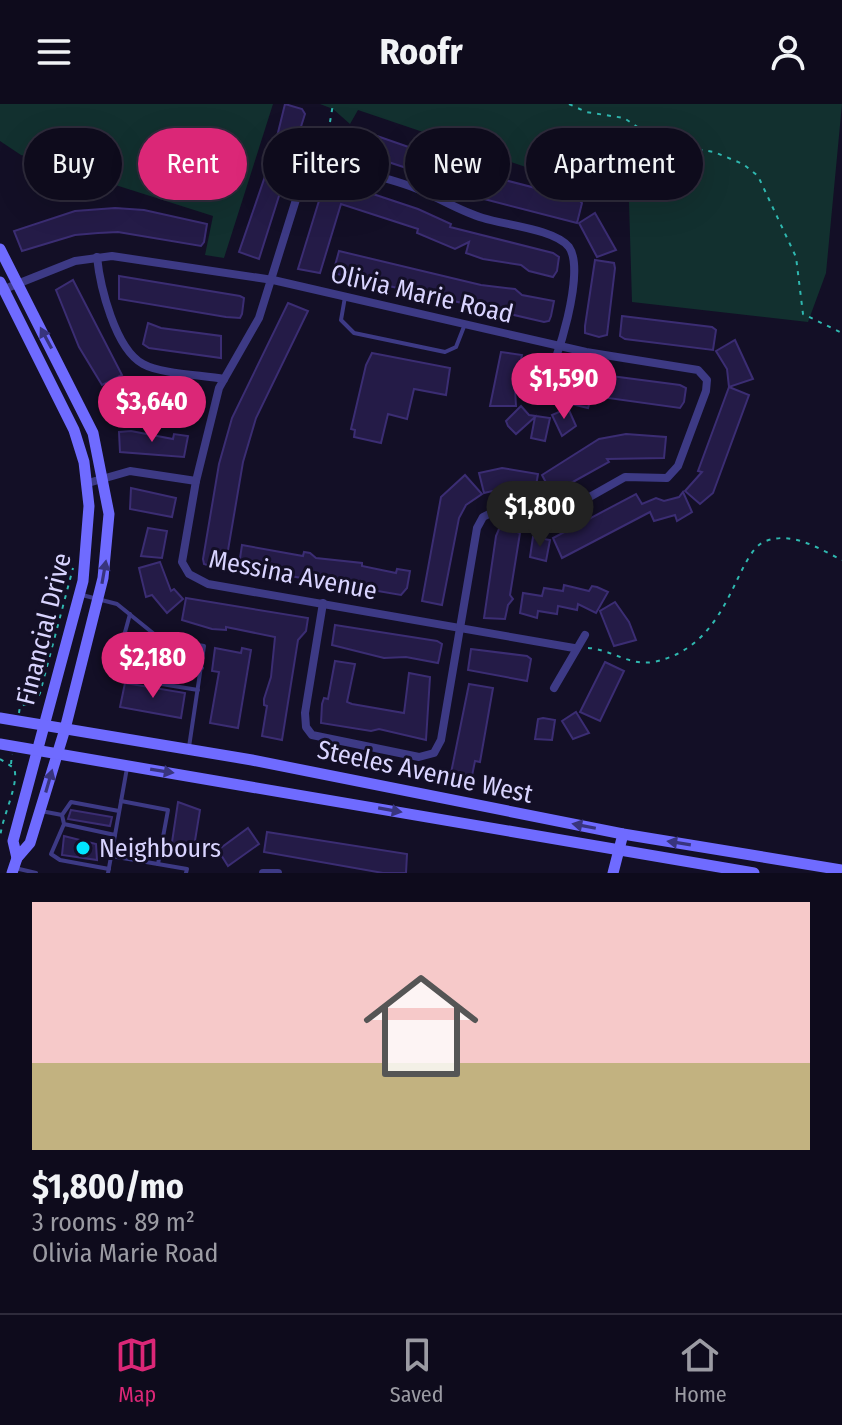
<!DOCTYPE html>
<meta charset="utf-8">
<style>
body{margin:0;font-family:"Fira Sans Condensed",sans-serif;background:#171425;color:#f1f3f6;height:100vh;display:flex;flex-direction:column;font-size:30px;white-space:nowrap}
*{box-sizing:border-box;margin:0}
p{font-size:26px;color:#9b9ba3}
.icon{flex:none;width:44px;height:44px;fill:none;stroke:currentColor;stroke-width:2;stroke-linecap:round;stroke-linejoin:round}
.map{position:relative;height:769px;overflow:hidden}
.drawer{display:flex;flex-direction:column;background:#0e0b1c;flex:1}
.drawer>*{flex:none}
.hud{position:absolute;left:24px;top:24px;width:794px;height:72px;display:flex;gap:16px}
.price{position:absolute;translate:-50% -68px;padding:0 18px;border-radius:28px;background:#db2777;color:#fff;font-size:26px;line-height:52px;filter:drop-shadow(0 2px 4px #0008)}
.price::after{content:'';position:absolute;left:50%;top:48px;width:24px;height:18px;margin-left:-12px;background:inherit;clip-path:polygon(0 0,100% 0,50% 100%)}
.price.selected{background:#222;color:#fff}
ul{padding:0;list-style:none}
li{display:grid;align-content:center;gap:16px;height:424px;padding:0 32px}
li span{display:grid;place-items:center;height:248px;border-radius:0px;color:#555}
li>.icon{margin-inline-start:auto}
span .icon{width:144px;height:144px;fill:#fffc;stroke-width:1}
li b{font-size:34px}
.tag{padding:0 28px;border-radius:36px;background:#0e0b1c;box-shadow:0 8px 32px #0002,0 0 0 2px #2e2b3b;font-size:28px;line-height:72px}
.tag.selected{background:#db2777;color:#fff}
header{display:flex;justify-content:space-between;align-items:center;height:104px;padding:0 32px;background:#0e0b1c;font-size:36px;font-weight:700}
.dock{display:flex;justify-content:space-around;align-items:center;height:112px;border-top:2px solid #2e2b3b;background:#0e0b1c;font-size:22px;color:#9b9ba3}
.dock a{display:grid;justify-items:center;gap:4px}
.dock .selected{color:#db2777}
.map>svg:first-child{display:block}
.green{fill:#12302f}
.building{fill:#241b47;stroke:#3b2d73;stroke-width:2}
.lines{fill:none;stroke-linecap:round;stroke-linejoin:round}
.path{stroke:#2fb8b0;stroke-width:2;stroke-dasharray:4 6;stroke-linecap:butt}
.lane{stroke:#3d3a85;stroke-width:4}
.street{stroke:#3d3a85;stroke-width:8}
.secondary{stroke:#6f6bff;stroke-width:11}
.oneway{fill:#38347d}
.poi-dot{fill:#00e5ff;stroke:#130f26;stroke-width:3}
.labels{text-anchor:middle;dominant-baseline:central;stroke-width:6;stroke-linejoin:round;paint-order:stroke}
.street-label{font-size:26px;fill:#d9d4ff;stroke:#130f26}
.poi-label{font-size:26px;fill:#d9d4ff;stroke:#130f26;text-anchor:start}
</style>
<header><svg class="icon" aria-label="menu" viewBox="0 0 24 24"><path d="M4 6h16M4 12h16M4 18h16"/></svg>Roofr<svg class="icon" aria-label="person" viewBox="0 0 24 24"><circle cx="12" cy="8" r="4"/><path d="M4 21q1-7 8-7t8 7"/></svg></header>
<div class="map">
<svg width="842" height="769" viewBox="0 0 842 769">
<rect width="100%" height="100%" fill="#130f26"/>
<g class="green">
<path d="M0 0H273L224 154 205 151 213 112 21 51 0 37Z"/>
<path d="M320 0H842L826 169 808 218 632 198 629 98 358 6 350 20 333 5Z"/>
</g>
<g class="building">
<path d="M285 0 302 5 305 10 259 155 239 148 273 49Z"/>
<path d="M354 24 420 47 454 54 471 62 470 67 578 95 582 99 577 119 484 95 466 89 467 84 355 47 345 42Z"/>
<path d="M326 74 347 81 345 87 359 91 361 86 418 105 451 120 450 123 553 149 559 153 557 167 553 173 529 167 521 161 483 155 466 149 469 138 455 145 417 129 418 125 341 100 320 169 298 165Z"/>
<path d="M115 104 144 106 207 120 204 138 201 142 118 128 98 129 75 131 22 147 14 127 75 107Z"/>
<path d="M595 109 616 146 597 153 579 119Z"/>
<path d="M339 147 481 181 515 185 522 191 554 197 551 212 549 217 544 218 333 169Z"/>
<path d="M595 156 614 159 615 164 607 231 599 233 585 229V222Z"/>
<path d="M119 172 240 192 244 194 242 210 240 214 226 213 119 195Z"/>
<path d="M73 176 122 271 102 281 79 243 56 186Z"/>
<path d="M288 199 308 207 256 314 243 358 225 464 210 462 204 460 203 455 219 360 232 314Z"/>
<path d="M622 212 712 223 716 226 713 246 625 235 620 232Z"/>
<path d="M148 219 161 224 221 232V254L149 244 143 240Z"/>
<path d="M735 236 753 275 729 283 727 265 716 247Z"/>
<path d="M501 248 522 251 515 284 516 302H490Z"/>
<path d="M372 249 450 264 446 291 414 285 407 315 388 310 381 339 354 333 355 326 351 325 366 261Z"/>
<path d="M578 263 598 271 588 304 567 299Z"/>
<path d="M611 272 680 281 686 284 684 298 680 304 608 294Z"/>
<path d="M122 275 138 281 144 279 193 287 199 290 194 312 115 297Z"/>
<path d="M729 283 749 291 713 389 700 400 685 387 702 368 698 367Z"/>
<path d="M521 302 529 311 550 314 545 337 531 334 535 313 516 330 508 322 506 317Z"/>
<path d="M568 304 576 322 562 332 552 311Z"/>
<path d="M131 327 173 335 174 330 188 332 184 353 120 348 119 328Z"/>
<path d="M626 330 666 333 664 354 607 355 609 358 571 379 554 388 550 386 542 371 599 335Z"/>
<path d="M502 364 538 370 535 388 532 387 531 392 504 388 505 384 484 389 479 369Z"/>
<path d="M465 371 482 390 466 401 459 414 442 501 422 497 441 393Z"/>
<path d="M131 384 176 394 172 413 130 405Z"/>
<path d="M683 388 692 408 677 417 675 411 654 417 650 408 562 454 553 434 636 390 642 400 656 394 664 397 679 393Z"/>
<path d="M148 424 167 427 162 454 141 452Z"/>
<path d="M504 424 520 429 510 491 513 495 508 501 505 515 484 514 496 432 499 425Z"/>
<path d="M533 433 550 436 546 457 530 453Z"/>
<path d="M242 441 303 452 304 448 310 449 316 454 362 459V462L396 469 397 465 410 467 407 484 401 491 243 464 239 461Z"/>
<path d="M160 458 171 487 174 485 183 495 167 509 152 491 146 493 139 464Z"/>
<path d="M564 481 589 487 592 482 597 483 608 488 596 509 578 500 577 506 558 502 557 510 538 507 537 514 520 509 523 489 542 492 544 484 563 487Z"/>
<path d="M186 494 308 514 306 527 298 536 282 636 262 632 267 602 264 601V595L271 573 275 533 226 523V526L212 525 182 516Z"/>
<path d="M615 498 629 518 636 536 614 542 600 507Z"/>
<path d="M335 521 437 537 442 540 439 555 438 559 406 553 384 554 332 541Z"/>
<path d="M215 544 241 549 242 544 251 546 238 624 210 619 219 568 212 567Z"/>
<path d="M471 545 527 552 531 555 527 577 468 566Z"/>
<path d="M335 557 355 560 347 598 352 600 404 609 409 569 430 573 426 636 379 625 371 627 321 619 322 600 324 594 328 595Z"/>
<path d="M605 558 624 567 600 617 580 608Z"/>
<path d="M125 579 185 589 181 614 120 603Z"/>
<path d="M469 580 493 584 480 658 475 657 472 672 451 669Z"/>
<path d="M576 608 589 629 573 635 562 617Z"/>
<path d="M543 614 555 616 552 636 535 635 538 615Z"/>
<path d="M178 698 200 706 193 749 171 745Z"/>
<path d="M71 706 112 713 110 722 68 715Z"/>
<path d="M248 724 259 740 228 762 218 746Z"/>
<path d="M267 728 407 750 406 769H383L264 748Z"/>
<path d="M64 732 96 740 97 756 62 751Z"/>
</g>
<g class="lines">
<g class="path">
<path d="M569 0 586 8 624 14 663 40 714 48 743 60 758 72 796 153 803 210 842 229"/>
<path d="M330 18 333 0"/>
<path d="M588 544C610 545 629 562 653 558 732 543 734 448 766 437 793 427 819 445 842 456"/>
<path d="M19 609 20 602 36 597 40 589 73 464"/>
<path d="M0 655 14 664C20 680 1 714 0 735"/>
<path d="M11 660 12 650"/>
</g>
<g class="lane">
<path d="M345 193 341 216 354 229 445 248 456 243 465 220"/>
<path d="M82 491 117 500 159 534 204 542 189 643"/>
<path d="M130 510 113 572 198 586"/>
<path d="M118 549 202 564"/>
<path d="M121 697 168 706 158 760"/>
<path d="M41 707 62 711"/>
<path d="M62 711 64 720 115 731 127 664"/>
<path d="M62 711 71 698 119 707"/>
<path d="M64 720 51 750 60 756 109 765"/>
<path d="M111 752 187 765 186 769"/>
<path d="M15 764 36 769"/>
<path d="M108 769 115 731"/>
</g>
<g class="street">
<path d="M327 28 316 38 309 54 259 214 219 284 196 377 182 458 189 470 208 480 574 544"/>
<path d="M309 54C344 65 382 71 415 84 438 93 459 107 483 114 504 121 555 125 569 143 586 167 557 260 543 284"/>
<path d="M97 153C100 182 115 245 143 260 161 270 202 271 224 275"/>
<path d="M2 186 75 157 112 152 273 176 586 248 698 266 707 276 706 287 678 362 667 374 625 373 556 412 493 408 483 413 477 424 441 636 434 649 419 653 312 631 306 623 305 609 323 499"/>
<path d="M88 379 130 367 196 377"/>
<path d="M554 584 585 531"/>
<path d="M263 769H278"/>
</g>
<g class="secondary">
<path d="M0 145 93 329 109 410 103 474 65 625 30 739 17 754 12 769"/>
<path d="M0 178 74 326 84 358 89 402 83 477 13 737 17 754"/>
<path d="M0 614 252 656 623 730 842 766"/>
<path d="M0 640 754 769"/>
<path d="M613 769 623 730"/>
</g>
</g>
<defs><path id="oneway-solid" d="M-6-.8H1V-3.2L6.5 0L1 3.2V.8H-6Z" transform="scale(2)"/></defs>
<g class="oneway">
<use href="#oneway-solid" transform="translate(46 234) rotate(-118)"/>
<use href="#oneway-solid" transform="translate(104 468) rotate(-80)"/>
<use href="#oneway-solid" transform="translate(162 667) rotate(9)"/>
<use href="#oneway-solid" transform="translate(49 677) rotate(-74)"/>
<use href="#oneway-solid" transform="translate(390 706) rotate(10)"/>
<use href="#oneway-solid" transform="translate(584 722) rotate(-169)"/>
<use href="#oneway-solid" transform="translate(679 739) rotate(-171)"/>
</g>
<circle class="poi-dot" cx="83" cy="744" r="8"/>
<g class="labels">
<g class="street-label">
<text transform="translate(422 190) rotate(13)">Olivia Marie Road</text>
<text transform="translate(293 471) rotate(11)">Messina Avenue</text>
<text transform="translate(44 525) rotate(-76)">Financial Drive</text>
<text transform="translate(425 668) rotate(12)">Steeles Avenue West</text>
</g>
<g class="poi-label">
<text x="99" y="744">Neighbours</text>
</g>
</g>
</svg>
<b class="price" style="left:564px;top:317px">$1,590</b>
<b class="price" style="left:152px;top:340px">$3,640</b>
<b class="price selected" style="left:540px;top:445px">$1,800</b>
<b class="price" style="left:153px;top:596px">$2,180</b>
<div class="hud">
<a class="tag">Buy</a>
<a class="tag selected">Rent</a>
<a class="tag">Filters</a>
<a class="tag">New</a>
<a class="tag">Apartment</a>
</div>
</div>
<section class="drawer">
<ul>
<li><span style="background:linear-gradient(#f6c9c9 65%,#c2b280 0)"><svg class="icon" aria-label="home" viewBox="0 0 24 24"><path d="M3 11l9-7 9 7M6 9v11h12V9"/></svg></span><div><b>$1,800/mo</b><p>3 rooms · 89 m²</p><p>Olivia Marie Road</p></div></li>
</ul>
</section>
<nav class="dock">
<a class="selected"><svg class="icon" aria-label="map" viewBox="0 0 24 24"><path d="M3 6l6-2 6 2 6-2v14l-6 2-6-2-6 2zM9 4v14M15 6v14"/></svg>Map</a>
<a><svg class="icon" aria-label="saved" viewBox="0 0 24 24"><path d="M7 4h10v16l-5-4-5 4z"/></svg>Saved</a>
<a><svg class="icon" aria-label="home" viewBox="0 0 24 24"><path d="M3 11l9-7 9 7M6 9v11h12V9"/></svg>Home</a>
</nav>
